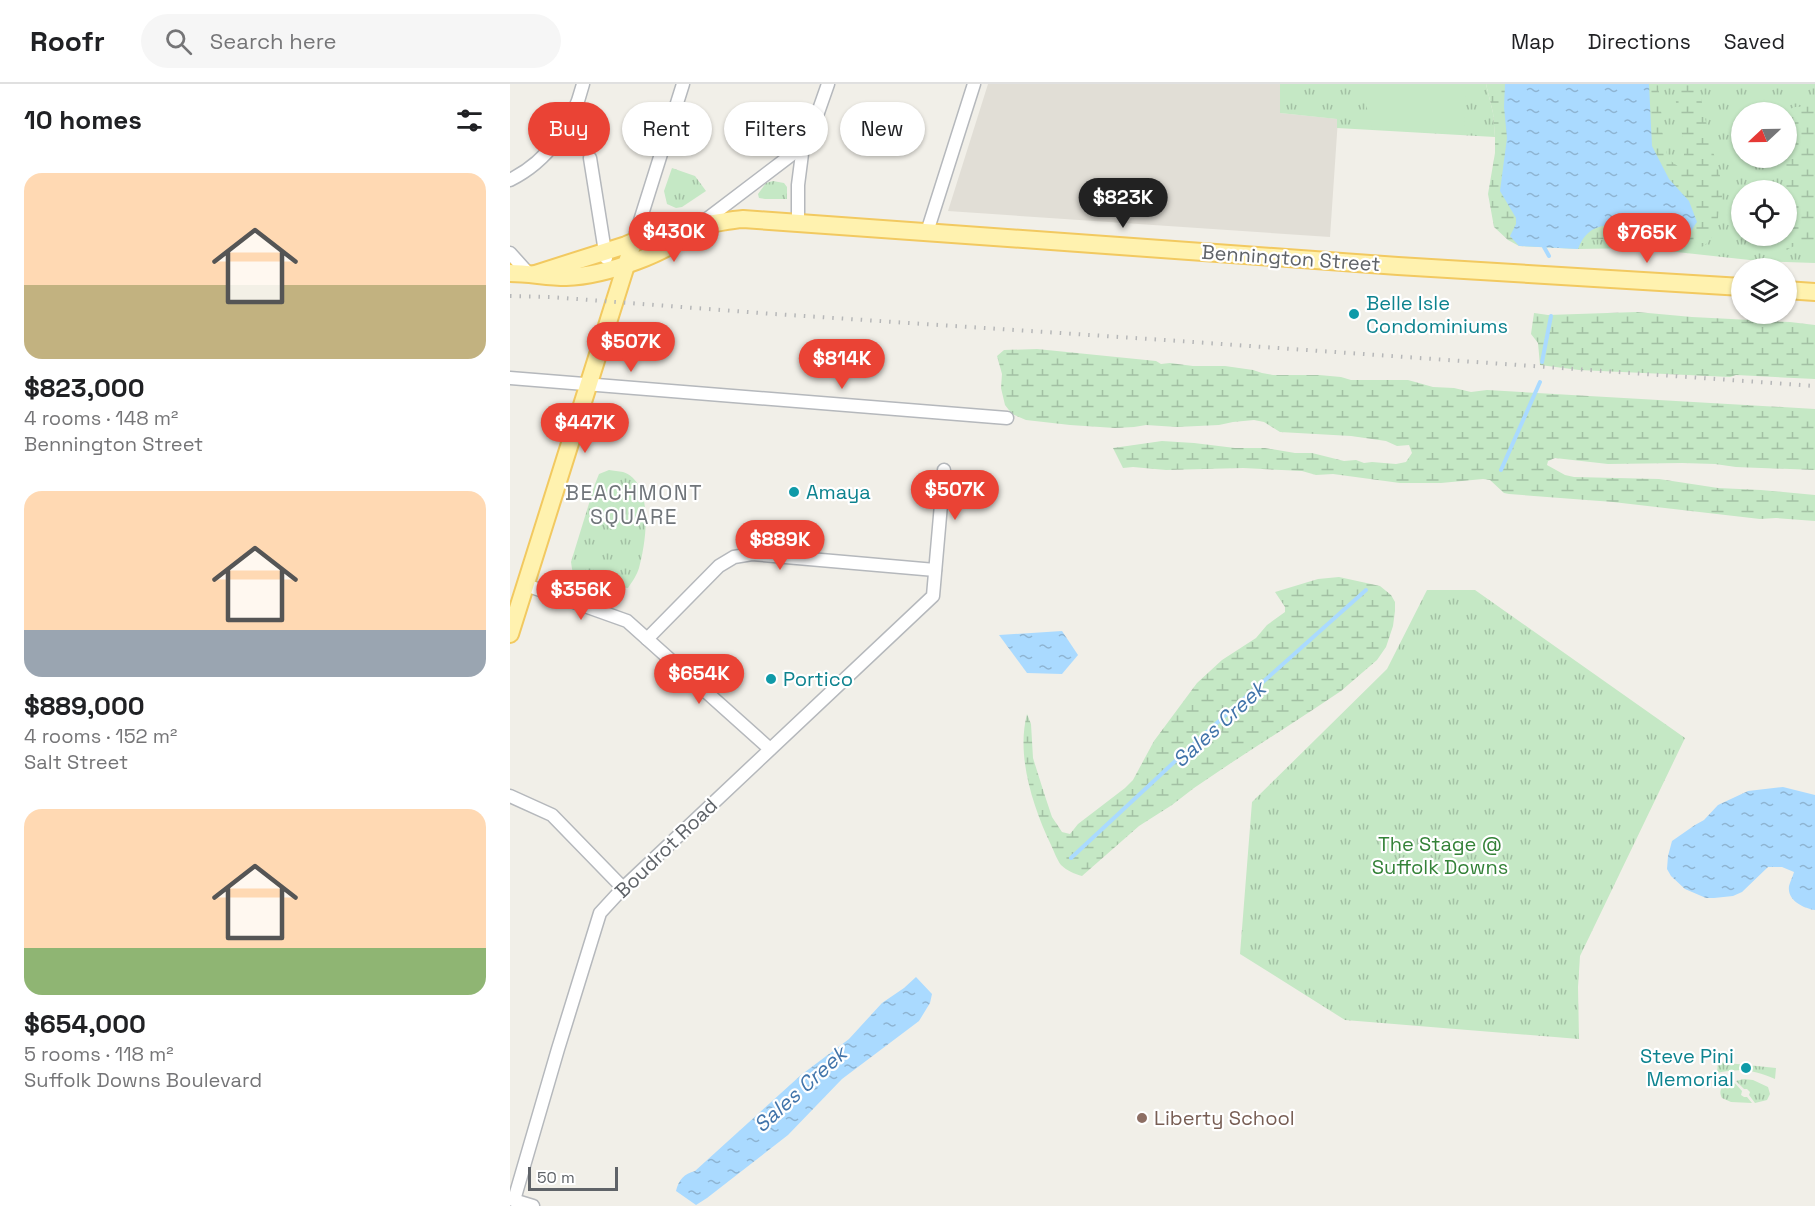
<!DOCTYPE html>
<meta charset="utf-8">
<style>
body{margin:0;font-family:"Space Grotesk",sans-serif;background:#f6f6f6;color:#202124;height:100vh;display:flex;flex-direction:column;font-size:22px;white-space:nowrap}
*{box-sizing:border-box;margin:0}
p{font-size:20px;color:#757577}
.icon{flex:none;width:33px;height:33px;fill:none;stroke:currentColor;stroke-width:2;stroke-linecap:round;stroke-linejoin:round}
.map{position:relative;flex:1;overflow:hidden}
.sheet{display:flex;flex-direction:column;background:#fff;width:510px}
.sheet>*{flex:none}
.hud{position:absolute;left:18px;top:18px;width:570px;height:54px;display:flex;gap:12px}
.needle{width:39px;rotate:248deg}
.controls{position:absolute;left:1221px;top:18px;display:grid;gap:12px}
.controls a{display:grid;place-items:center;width:66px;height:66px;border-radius:50%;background:#fff;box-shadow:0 2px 4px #0004;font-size:30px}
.scale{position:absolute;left:18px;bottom:15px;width:90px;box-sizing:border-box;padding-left:6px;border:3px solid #5f6368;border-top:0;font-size:16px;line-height:21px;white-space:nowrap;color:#5f6368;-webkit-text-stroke:4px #fff;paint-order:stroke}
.price{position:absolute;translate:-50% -51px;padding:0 14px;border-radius:21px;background:#ea4335;color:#fff;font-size:20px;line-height:39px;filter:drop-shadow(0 2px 3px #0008)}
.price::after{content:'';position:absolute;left:50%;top:36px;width:18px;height:14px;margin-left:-9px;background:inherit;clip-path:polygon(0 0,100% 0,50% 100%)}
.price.on{background:#222;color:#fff}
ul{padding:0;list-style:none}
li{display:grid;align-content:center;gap:12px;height:318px;padding:0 24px}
li span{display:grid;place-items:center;height:186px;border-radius:18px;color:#555}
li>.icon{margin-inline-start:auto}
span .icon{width:108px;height:108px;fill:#fffc;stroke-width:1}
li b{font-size:26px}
h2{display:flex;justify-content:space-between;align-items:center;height:72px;padding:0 24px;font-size:26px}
.chip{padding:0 21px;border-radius:27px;background:#fff;box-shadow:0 2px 4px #0004;font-size:21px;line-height:54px}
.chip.on{background:#ea4335;color:#fff}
header{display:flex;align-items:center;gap:36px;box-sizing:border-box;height:84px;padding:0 30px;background:#fff;border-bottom:2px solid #e0e0e0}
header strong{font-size:28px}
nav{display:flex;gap:33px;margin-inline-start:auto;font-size:21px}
.search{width:420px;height:54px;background:#f6f6f6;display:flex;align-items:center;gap:15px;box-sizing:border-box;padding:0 21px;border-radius:33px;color:#757577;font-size:22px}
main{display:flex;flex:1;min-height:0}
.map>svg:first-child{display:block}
.education{fill:#e1ded6}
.grass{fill:url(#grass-tufts);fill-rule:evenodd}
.wetland{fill:url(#wetland-marsh)}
.pitch{fill:#c5e8c5}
.water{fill:url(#water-ripples)}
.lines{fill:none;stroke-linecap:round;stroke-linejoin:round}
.stream{stroke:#aadaff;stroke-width:4}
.minor-casing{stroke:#b5b8bc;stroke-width:15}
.major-casing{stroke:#f2c960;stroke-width:20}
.minor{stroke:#fff;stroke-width:12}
.major{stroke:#fff2af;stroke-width:16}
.rail{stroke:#b6b7b8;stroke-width:4;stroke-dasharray:1.5 8;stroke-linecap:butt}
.culture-dot{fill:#0f9aa8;stroke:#fff;stroke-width:2}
.education-dot{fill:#8d6e63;stroke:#fff;stroke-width:2}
.labels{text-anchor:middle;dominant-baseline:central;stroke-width:4.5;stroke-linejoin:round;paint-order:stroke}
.street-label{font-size:20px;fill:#5f6368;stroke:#fff}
.culture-label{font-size:20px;fill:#0d838f;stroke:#fff;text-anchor:start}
.park-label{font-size:20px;fill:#348238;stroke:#fff}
.education-label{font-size:20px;fill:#785e54;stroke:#fff;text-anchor:start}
.neighbourhood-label{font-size:21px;letter-spacing:1.5px;fill:#70757a;stroke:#fff}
.water-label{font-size:21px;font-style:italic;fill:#4174aa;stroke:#fff}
</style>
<header>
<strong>Roofr</strong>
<div class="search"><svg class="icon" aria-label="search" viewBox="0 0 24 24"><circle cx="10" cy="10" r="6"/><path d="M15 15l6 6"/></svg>Search here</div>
<nav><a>Map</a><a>Directions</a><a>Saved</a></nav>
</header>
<main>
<section class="sheet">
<h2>10 homes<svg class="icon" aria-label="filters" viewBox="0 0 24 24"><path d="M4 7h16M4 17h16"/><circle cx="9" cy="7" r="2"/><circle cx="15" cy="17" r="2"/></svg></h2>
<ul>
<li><span style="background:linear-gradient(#ffd9b3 60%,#c2b280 0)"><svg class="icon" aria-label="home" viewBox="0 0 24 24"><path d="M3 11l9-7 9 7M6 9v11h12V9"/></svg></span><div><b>$823,000</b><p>4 rooms · 148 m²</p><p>Bennington Street</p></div></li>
<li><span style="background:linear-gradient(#ffd9b3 75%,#9aa5b1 0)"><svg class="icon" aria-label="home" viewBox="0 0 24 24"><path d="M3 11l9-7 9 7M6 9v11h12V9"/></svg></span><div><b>$889,000</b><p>4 rooms · 152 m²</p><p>Salt Street</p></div></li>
<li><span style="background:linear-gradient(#ffd9b3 75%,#8fb573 0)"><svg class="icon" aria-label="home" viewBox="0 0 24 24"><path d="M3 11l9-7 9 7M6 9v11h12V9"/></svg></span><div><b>$654,000</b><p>5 rooms · 118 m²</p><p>Suffolk Downs Boulevard</p></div></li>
</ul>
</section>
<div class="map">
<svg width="1305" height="1122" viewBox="0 0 1305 1122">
<defs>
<pattern id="grass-tufts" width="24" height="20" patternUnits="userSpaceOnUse" patternTransform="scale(1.5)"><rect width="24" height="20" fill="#c5e8c5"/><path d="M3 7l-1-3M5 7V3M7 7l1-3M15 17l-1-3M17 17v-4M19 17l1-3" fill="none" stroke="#a3c0a4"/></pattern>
<pattern id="wetland-marsh" width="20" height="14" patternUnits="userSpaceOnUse" patternTransform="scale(1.5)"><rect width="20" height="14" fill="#c5e8c5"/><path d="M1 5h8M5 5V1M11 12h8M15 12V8" fill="none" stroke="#a3c0a4"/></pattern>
<pattern id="water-ripples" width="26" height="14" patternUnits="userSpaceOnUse" patternTransform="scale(1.5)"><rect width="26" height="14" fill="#aadaff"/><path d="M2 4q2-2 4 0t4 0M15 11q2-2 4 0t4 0" fill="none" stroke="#8eb4d2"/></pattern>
</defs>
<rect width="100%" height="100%" fill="#f1efe8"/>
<path class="education" d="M478 0H770V29L828 35 820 153 438 127Z"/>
<g class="grass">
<path d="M770 0H976L983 29 985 53 827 44V35L770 29Z"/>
<path d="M1139 0H1305V179L1249 177 1130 164 1068 165 1073 154 1159 95ZM1232 28H1276V74H1232ZM1232 106H1276V152H1232Z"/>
<path d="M162 84 185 92 196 107 172 123 166 124 157 120 154 107Z"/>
<path d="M263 97 274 99 277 103V115H255L249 114 248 110 256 99Z"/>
<path d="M99 386C103 387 109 387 113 388 145 399 136 459 129 484 127 491 122 498 118 504 103 503 76 504 65 492 62 488 62 484 61 478L85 400 89 390Z"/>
<path d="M917 506H965L1175 654 1070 872 1068 903 1069 955 835 936 730 870 742 718 877 585Z"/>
<path d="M1208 978 1266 984 1265 995C1245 986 1229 984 1207 989Z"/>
<path d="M1234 995 1243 996 1258 1003 1260 1010 1257 1016 1245 1019 1239 1011 1240 1008 1237 1005H1234L1226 997Z"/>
<path d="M1223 997 1232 1007 1231 1011 1234 1013H1237L1242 1019 1221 1018 1212 1014C1207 1004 1215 1000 1223 997Z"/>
</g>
<g class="wetland">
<path d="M976 0H1148L1152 35 1151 42 1158 75 1169 83 1173 80C1178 55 1163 30 1166 4L1167 0H1183L1190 9 1199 53 1210 92 1212 112 1205 150 1194 162 1187 164H1169L1107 153 1079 157 1068 165 1009 162 998 156 984 143 978 110 985 69V53L983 29Z"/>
<path d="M1305 22V163C1295 161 1283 159 1275 168L1265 169 1262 157 1263 152H1276V106H1275L1274 74H1276V28H1272L1285 23Z"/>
<path d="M1127 228 1182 233 1280 238 1305 241V295L1226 291 1220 293 1069 286 1030 281 1028 259 1021 250 1024 229 1038 231Z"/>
<path d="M527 265 646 277 651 280 660 279 683 282H715L743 286 752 289 763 291H809L831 293 841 296H898L923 303 944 304 961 308 977 306 1305 325V386L1226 383 1205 380 1172 379 1098 380 1045 374 1038 377 1037 381 1055 391 1064 393 1149 395 1208 404 1251 406 1305 411V437L1266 434 1250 435 1103 418 999 410 994 409 980 396 973 395 931 399H890L823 390 806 391 792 387 772 386 733 384 656 386 623 383 613 384 603 364 652 357 684 359 725 364H755L785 369H802L834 377 846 376 854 379 862 378 886 380 896 378 902 369 899 361 887 362 876 357 841 352 770 348 754 338 744 336 723 338 709 341 667 343 636 341 624 343 605 344 560 341 516 336 502 330 495 321 491 304 492 290 487 272 494 266Z"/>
<path d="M829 493 870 502 881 511 885 518V527L883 542 876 563 867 576 831 607 804 625 721 679 684 704 662 721 629 742 572 792C565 790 557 787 551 781 547 776 544 767 541 761 523 723 506 672 517 630L521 640 523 674 534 709 542 733 552 748 560 750 568 740 615 704 623 696 644 657 687 599 712 576 746 554 757 541 775 528V523L765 508 808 495Z"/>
</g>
<path class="pitch" d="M855 0H956L954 42 943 50 862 45 855 16Z"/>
<g class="water">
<path d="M995 0H1139L1142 62 1159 95 1179 117 1187 138C1179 149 1180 155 1165 155L1156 137 1149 141 1118 144 1112 139C1090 142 1077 142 1068 165L1009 162 1000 152 1006 140V134L990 107 997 54 994 23Z"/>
<path d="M552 547 568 571 552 590 517 589 489 551Z"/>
<path d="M1273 703 1305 711V826C1294 824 1277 817 1279 802 1280 798 1283 792 1284 788L1272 783H1258L1232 808 1223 812 1204 814H1196L1175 805 1161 792 1157 785 1158 772 1162 757 1185 741 1194 736 1208 721 1238 707Z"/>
<path d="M406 893 422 910 420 919 409 937 332 995 278 1051 197 1114 186 1121 166 1107C169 1095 174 1090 185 1087L291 991 339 955 372 919 394 904Z"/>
</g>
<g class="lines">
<g class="stream">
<path d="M1034 163 1039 172"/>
<path d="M1032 278 1041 232"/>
<path d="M991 386 1030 298"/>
<path d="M561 774 689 655 856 506"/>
</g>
<g class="minor-casing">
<g id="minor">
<path d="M80 74 96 174"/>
<path d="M0 96C38 77 63 41 73 0"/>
<path d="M288 139V101L293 62 304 40 318 0"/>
<path d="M189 141 293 62"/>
<path d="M417 148 464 0"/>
<path d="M123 159 173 0"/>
<path d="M0 169 18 189"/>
<path d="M0 294 497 334"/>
<path d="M16 501 117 537 260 665"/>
<path d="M137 555 209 482 224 473 242 470 425 486"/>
<path d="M0 712 42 731 113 804"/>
<path d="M0 1115 23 1122"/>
<path d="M4 1116 48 965 90 829 113 804 423 512 434 386"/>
</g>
</g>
<g class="major-casing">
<g id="major">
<path d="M0 189C19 189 37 193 56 193 94 192 162 169 188 141"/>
<path d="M25 190 116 161 164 141C173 139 180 142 189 141 204 140 218 136 233 135L888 182 1232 203"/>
<path d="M1276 206 1305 208"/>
<path d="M0 550 123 159"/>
</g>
</g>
<use href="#minor" class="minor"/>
<use href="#major" class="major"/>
<path class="rail" d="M0 212 40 213 264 230 655 256 1305 302"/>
</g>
<g class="culture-dot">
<circle cx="844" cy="230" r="6"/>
<circle cx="284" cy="408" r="6"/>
<circle cx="261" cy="595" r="6"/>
<circle cx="1236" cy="984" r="6"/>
</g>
<circle class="education-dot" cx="632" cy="1034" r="6"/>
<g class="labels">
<g class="street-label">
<text transform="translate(781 174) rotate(4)">Bennington Street</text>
<text transform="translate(156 764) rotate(-44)">Boudrot Road</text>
</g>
<g class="culture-label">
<text x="856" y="219">Belle Isle<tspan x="856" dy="23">Condominiums</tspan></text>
<text x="296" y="408">Amaya</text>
<text x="273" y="595">Portico</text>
<text x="1224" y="972" text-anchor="end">Steve Pini<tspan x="1224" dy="23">Memorial</tspan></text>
</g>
<g class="park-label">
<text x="930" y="760">The Stage @<tspan x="930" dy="23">Suffolk Downs</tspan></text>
</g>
<g class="education-label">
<text x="644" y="1034">Liberty School</text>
</g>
<g class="neighbourhood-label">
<text x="124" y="408">BEACHMONT<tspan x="124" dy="24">SQUARE</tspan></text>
</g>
<g class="water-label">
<text transform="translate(709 640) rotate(-42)">Sales Creek</text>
<text transform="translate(290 1005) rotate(-42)">Sales Creek</text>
</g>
</g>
</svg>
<div class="controls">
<a><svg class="needle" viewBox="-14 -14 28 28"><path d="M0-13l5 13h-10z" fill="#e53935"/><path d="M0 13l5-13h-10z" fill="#757577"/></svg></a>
<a><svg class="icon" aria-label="locate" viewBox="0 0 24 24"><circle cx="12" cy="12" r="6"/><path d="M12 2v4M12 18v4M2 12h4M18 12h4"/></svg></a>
<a><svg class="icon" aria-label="layers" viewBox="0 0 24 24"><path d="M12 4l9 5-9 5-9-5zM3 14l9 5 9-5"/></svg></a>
</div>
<div class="scale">50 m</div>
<b class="price on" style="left:613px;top:145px">$823K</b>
<b class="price" style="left:164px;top:179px">$430K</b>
<b class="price" style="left:1137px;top:180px">$765K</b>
<b class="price" style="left:121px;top:289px">$507K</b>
<b class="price" style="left:332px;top:306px">$814K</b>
<b class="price" style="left:75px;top:370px">$447K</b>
<b class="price" style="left:445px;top:437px">$507K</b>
<b class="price" style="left:270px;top:487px">$889K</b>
<b class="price" style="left:71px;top:537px">$356K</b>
<b class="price" style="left:189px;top:621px">$654K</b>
<div class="hud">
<a class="chip on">Buy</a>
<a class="chip">Rent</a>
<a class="chip">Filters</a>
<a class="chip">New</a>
</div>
</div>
</main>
